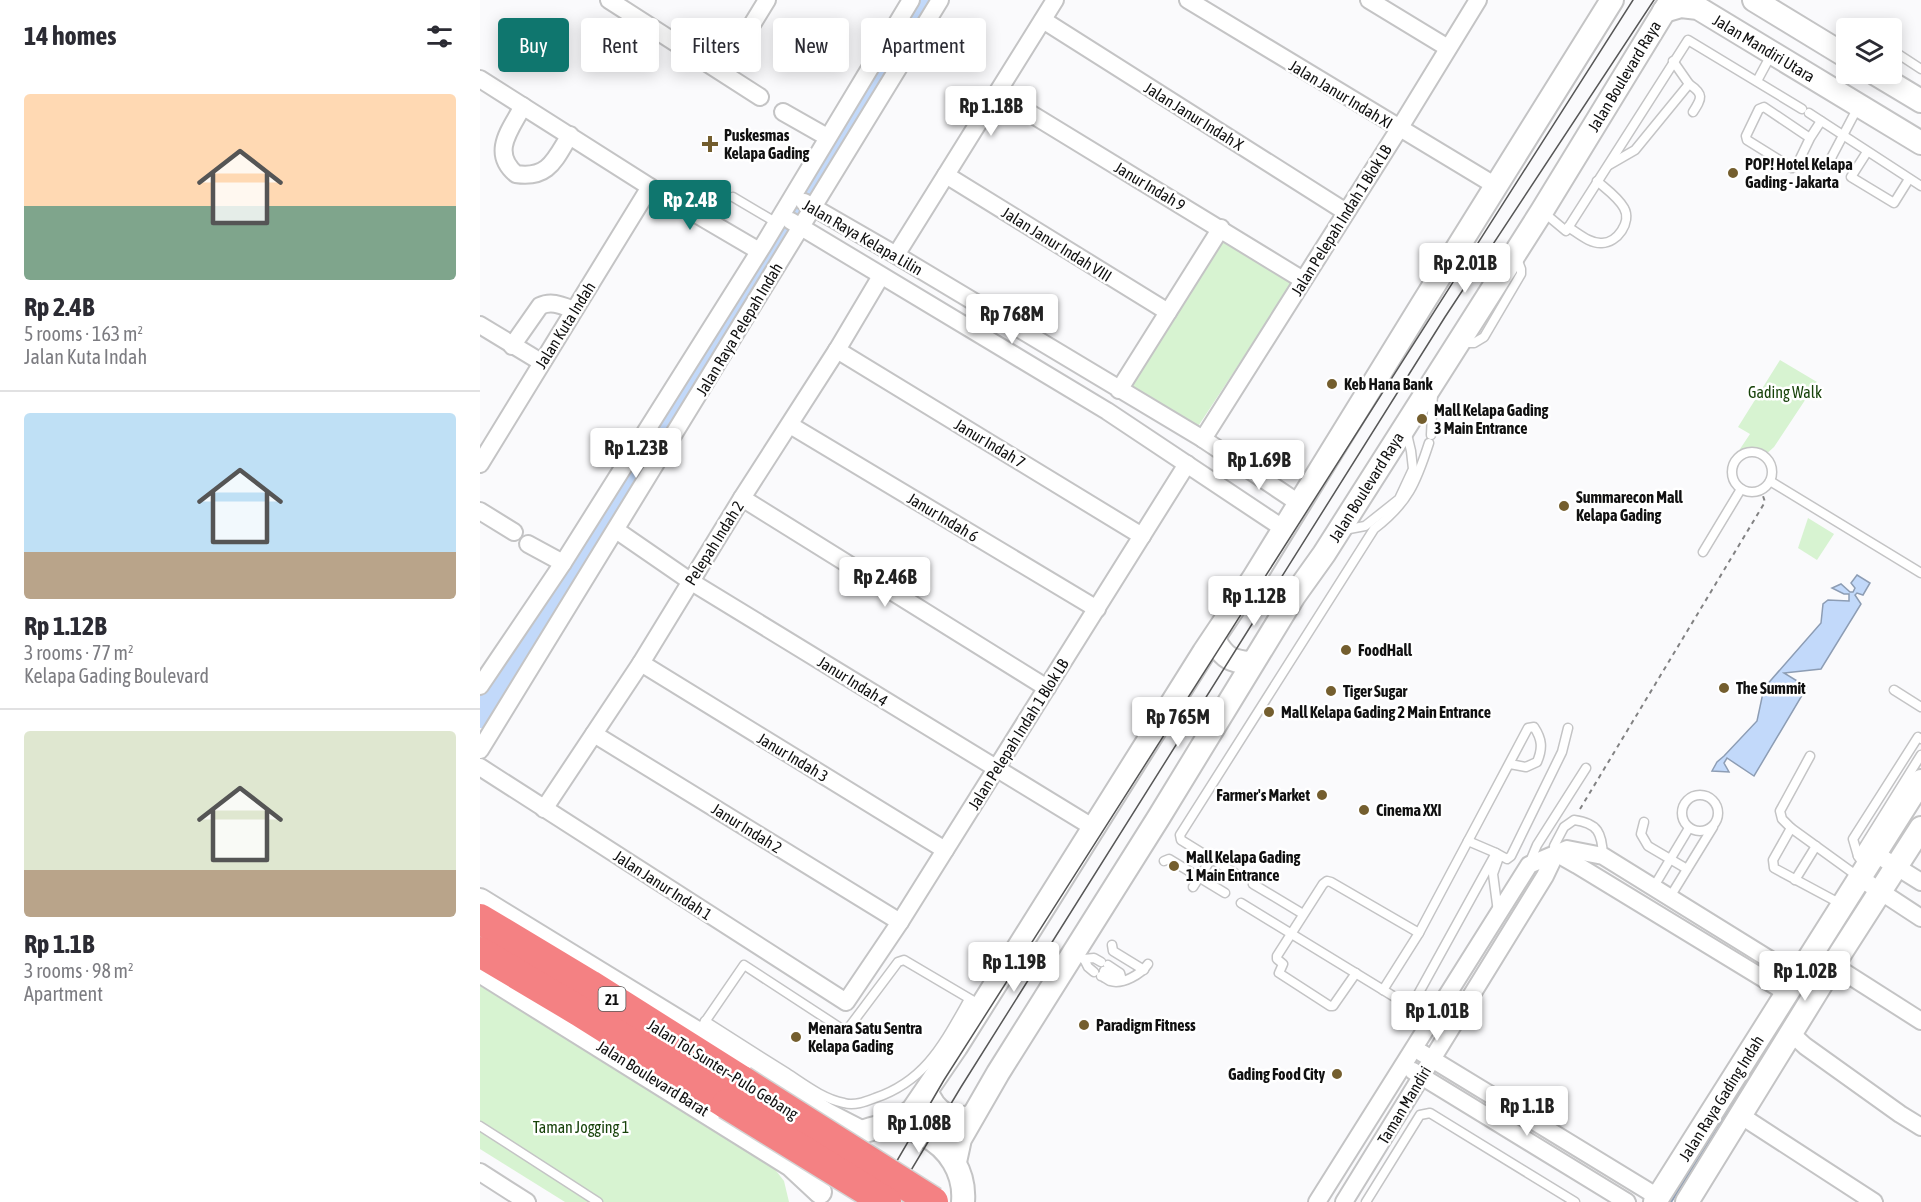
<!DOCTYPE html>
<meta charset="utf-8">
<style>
body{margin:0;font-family:"Asap Condensed",sans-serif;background:#f7f7f7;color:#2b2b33;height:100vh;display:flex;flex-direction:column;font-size:22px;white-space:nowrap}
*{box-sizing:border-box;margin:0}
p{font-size:20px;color:#7c7c81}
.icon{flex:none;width:33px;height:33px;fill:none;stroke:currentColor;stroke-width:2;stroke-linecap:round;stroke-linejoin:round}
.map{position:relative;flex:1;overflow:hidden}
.sheet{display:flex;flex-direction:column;background:#fff;width:480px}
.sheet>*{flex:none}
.top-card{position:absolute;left:18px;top:18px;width:570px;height:54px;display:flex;gap:12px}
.controls{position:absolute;left:1356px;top:18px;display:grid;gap:12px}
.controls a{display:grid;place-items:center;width:66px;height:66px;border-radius:6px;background:#fff;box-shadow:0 3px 15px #0003;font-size:30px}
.price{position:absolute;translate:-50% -51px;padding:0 14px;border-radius:6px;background:#fff;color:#222;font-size:20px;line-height:39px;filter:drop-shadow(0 2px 3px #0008)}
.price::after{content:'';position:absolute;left:50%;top:36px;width:18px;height:14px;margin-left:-9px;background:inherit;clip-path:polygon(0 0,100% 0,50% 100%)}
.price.current{background:#0f766e;color:#fff}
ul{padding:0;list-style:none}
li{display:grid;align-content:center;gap:12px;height:318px;padding:0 24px}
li+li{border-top:2px solid #e1e1e2}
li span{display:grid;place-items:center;height:186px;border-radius:6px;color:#555}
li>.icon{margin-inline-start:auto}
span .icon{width:108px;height:108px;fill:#fffc;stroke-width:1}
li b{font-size:26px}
h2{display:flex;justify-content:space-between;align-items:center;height:72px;padding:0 24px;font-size:26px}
.chip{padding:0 21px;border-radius:6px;background:#fff;box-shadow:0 3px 15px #0003;font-size:21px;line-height:54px}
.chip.current{background:#0f766e;color:#fff}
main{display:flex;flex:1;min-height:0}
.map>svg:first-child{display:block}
.green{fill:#d7f3d1}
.water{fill:#c2d9fa;stroke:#8d9db4;stroke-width:1.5}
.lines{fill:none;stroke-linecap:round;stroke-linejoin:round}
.stream{stroke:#8d9db4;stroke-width:4}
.river{stroke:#c2d9fa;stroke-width:24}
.lane-casing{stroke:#c4c4c5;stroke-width:11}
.street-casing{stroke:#c4c4c5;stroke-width:20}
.secondary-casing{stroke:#c4c4c5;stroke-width:26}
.highway-casing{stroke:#d4d4d4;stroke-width:33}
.path{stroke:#828283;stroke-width:2;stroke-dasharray:4.5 4.5;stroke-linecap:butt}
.lane{stroke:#fff;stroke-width:8}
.street{stroke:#fff;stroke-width:16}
.secondary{stroke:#fff;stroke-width:22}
.highway{stroke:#f48183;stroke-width:30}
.tram{stroke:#575757;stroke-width:1.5}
.highway-bridge-casing{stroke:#d4d4d4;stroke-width:33;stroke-linecap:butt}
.highway-bridge{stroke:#f48183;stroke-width:30}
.poi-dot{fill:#745e2e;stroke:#fff;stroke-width:2}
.labels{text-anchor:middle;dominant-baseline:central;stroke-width:5;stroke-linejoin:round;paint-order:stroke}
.shield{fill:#fff;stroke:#585858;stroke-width:1.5}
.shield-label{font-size:15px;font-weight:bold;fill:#101010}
.street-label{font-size:16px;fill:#101010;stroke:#fff}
.poi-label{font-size:16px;font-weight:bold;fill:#101010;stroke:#fff;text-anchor:start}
.park-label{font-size:16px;fill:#17420a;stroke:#fff}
</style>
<main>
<section class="sheet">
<h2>14 homes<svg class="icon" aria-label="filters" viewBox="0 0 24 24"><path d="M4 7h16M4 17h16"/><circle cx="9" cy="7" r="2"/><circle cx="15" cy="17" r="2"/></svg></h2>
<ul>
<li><span style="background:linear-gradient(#ffd9b3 60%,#7fa58c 0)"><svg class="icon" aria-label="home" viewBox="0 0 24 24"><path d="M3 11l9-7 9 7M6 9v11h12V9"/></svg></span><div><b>Rp 2.4B</b><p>5 rooms · 163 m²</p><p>Jalan Kuta Indah</p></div></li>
<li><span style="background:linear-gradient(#bfe0f5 75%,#b9a48a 0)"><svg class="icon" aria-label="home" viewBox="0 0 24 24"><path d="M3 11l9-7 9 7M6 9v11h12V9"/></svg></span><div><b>Rp 1.12B</b><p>3 rooms · 77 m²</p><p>Kelapa Gading Boulevard</p></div></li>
<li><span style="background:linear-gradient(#dfe7d0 75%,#b9a48a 0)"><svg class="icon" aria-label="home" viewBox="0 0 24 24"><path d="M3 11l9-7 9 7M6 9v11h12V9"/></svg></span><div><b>Rp 1.1B</b><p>3 rooms · 98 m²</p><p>Apartment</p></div></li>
</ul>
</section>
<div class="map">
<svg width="1441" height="1202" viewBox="0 0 1441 1202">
<rect width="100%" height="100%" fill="#fafafc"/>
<g class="green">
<path d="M738 238 813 282 715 431 641 388Z"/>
<path d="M1300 360 1337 382 1294 447 1283 457 1258 452 1270 434 1258 427Z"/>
<path d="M1328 518 1354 534 1337 560 1318 548Z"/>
<path d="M0 986 277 1146 304 1181 309 1202H85L0 1149Z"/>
</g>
<path class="water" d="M1377 575 1390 583 1383 595 1377 593 1375 595 1381 604 1341 669 1304 673 1327 687 1274 776 1247 758 1244 763 1249 772 1232 771 1237 762 1244 756 1277 721 1284 688 1341 623 1343 604 1348 600 1369 601V594H1364L1352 588 1361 584 1370 592H1373L1375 588 1371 583Z"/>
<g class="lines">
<path class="stream" d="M1190 1202 1334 971"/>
<path class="river" d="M0 716 448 0"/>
<g class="lane-casing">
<g id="lane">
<path d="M1412 50 1441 69"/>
<path d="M1277 81 1291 55"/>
<path d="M1209 84C1224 94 1222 98 1213 112"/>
<path d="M1329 113 1441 186"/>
<path d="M1330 138 1284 107 1279 109 1266 136 1267 140 1312 168 1317 165 1330 138 1341 121"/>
<path d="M1387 152 1371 177 1414 203 1429 179"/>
<path d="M1349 162 1378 107"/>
<path d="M1129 165 1155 150 1209 84 1193 61"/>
<path d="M253 197 297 223"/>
<path d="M1062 211 1086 231 1208 40 1322 109"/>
<path d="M1088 227C1098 233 1110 244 1122 243 1137 243 1152 222 1144 208 1138 197 1126 189 1117 181"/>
<path d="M982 343H994L1004 337 1041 274V269L1036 256"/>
<path d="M951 435 953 393"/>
<circle cx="1272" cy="472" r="20"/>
<path d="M1290 481 1441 573"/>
<path d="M864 530 885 526 919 499 933 469 931 451 926 430"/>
<path d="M1223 552 1261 489"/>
<path d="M1414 690 1441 707"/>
<circle cx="1220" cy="813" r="18"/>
<path d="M1164 822 1161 834 1168 846 1207 869"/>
<path d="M1311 828 1302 819 1300 811 1330 756"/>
<path d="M1016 853 1027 859 1031 856 1082 752 1088 728"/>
<path d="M1076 853 1074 846 1084 827 1094 820C1118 823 1122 833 1123 856"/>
<path d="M1378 856 1441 755"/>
<path d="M684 861 689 859 745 893"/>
<path d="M1049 864 1057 845 1106 768"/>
<path d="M1384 865 1378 856 1373 839 1438 737 1441 739"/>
<path d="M756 874 701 840 700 835 894 529C928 503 936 483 949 443"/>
<path d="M1315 880 1336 846"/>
<path d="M773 884 823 914"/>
<path d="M713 887 731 859"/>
<path d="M1173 888 1209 828"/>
<path d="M1190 897 1233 827"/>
<path d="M761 903 931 1007 951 1018"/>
<path d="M1361 904 1294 868 1293 860 1311 828 1380 878"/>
<path d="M1018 912 1013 874 1018 860"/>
<path d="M632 945 633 951 664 970"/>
<path d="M593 959 598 957 604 959 608 967 614 972"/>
<path d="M604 959 614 958 621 962"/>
<path d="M628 965 640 973 642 980"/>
<path d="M624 971 642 980"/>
<path d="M876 973 853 1006H850L799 973 803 964 797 959V956L843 884 847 881 851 882 939 933"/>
<path d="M621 976C622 976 630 981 630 981 643 985 661 974 668 964"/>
<path d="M903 990 939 933 988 841"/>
<path d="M931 1007 1016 853 988 841 1048 728 1054 727C1062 739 1063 748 1057 762L1046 767 1030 764"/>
<path d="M225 1021C253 1039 280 1056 307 1073 324 1084 343 1099 364 1103 374 1106 385 1102 395 1098 445 1081 463 1045 488 1001L494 1004"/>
<path d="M218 1032 264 965 362 1029H367L370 1026 418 962 424 960 502 1006"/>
<path d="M0 1126 118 1202"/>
<path d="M886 1202 940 1115 950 1113 1095 1202"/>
</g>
</g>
<g class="street-casing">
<g id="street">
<path d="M129 0 280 97"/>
<path d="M708 0 1016 186"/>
<path d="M889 0 968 48"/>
<path d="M563 20 866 212"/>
<path d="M243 72 287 0"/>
<path d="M0 79 170 187 279 251"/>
<path d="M517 93 823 280"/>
<path d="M43 106C31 129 10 152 36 174 69 179 75 159 90 135"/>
<path d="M303 112 347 137"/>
<path d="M466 175 688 312"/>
<path d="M324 202 416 255 723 439 820 504"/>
<path d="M311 221 627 411 804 529"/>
<path d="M416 255 575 0"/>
<path d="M0 325 61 362"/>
<path d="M32 346 60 306C72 300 83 306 94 310"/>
<path d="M357 350 662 536"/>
<path d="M639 390 741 228"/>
<path d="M310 425 617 609"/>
<path d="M723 439 919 129 998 0"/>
<path d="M0 464 170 187"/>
<path d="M262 498 567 688"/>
<path d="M0 511 34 532"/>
<path d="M136 530 210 581 614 828"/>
<path d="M48 544 83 563"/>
<path d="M161 663 465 850"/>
<path d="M0 686 83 563 284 244 431 0"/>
<path d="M114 734 420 922"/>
<path d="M0 750 460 0"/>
<path d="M0 767 366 1002 420 922 707 464"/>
<path d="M64 809 161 663 262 498 357 350 401 276"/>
<path d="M1076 853 1097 865 1307 993"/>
<path d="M1396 854 1441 882"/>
<path d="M1380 878 1441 918"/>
<path d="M1353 965 1441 1021"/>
<path d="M1311 1033 1325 1046 1420 1114 1441 1127"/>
<path d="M942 1053 1178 1197"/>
<path d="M933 1071 1147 1202"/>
<path d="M1260 1115 1394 1202"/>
<path d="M0 1172 47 1202"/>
<path d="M837 1202 1049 865 1087 849 1123 856 1318 977"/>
<path d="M864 1202 1065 876 1076 853"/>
</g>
</g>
<g class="secondary-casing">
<g id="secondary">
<path d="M1274 0 1366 56"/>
<path d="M1184 11 1201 6 1218 8 1441 143"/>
<path d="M1396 74 1441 101"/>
<path d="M736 643C745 658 751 661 769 663"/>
<path d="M0 900 217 1033 346 1114 381 1132"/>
<path d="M0 971 311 1165 340 1192"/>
<path d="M447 1092C455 1113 470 1121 492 1117"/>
<path d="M415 1125 433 1110 476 1047 724 652 773 579 943 303 1132 0"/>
<path d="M368 1141C415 1104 488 1142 483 1202"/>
<path d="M475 1162 480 1139 518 1073 679 817 814 596 844 554 1062 211 1191 0"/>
<path d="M1175 1202 1441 781"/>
<path d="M1207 1202 1353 965 1441 828"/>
</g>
</g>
<g class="highway-casing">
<g id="highway">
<path d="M0 919 110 985 262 1081"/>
<path d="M0 952 99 1011 247 1104"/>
</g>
</g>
<path class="path" d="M1100 809 1285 502 1281 490"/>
<use href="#lane" class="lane"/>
<use href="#street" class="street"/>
<use href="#secondary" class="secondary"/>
<use href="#highway" class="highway"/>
<g class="tram">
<path d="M393 1202 464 1080 1153 0"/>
<path d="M412 1202 481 1087 965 317 1174 0"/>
</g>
<g class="highway-bridge-casing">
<g id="highway-bridge">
<path d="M262 1081 453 1202"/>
<path d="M247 1104 406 1202"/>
</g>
</g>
<use href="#highway-bridge" class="highway-bridge"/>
</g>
<g class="poi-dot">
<path d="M227 135h6v6h6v6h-6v6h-6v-6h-6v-6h6z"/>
<circle cx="1253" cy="173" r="6"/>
<circle cx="852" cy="384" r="6"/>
<circle cx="942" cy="419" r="6"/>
<circle cx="1084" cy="506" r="6"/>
<circle cx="866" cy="650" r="6"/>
<circle cx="1244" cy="688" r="6"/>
<circle cx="851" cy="691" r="6"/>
<circle cx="789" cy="712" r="6"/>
<circle cx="842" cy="795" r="6"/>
<circle cx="884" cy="810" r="6"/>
<circle cx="694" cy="866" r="6"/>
<circle cx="604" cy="1025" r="6"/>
<circle cx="316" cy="1037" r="6"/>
<circle cx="857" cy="1074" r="6"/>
</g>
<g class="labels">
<rect class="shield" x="118.5" y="987" width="27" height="24" rx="4.5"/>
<g class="shield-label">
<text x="132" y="999">21</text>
</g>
<g class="street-label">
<text transform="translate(1284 48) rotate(31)">Jalan Mandiri Utara</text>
<text transform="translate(1144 76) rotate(-59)">Jalan Boulevard Raya</text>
<text transform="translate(861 94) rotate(31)">Jalan Janur Indah XI</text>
<text transform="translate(714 116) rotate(32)">Jalan Janur Indah X</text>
<text transform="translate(670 186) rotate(31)">Janur Indah 9</text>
<text transform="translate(861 220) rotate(-58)">Jalan Pelepah Indah 1 Blok LB</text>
<text transform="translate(383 237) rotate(30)">Jalan Raya Kelapa Lilin</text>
<text transform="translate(577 244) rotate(32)">Jalan Janur Indah VIII</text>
<text transform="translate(85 325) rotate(-58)">Jalan Kuta Indah</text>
<text transform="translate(259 329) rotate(-59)">Jalan Raya Pelepah Indah</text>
<text transform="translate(510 443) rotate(31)">Janur Indah 7</text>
<text transform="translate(886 487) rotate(-58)">Jalan Boulevard Raya</text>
<text transform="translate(463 517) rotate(31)">Janur Indah 6</text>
<text transform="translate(234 543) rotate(-58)">Pelepah Indah 2</text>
<text transform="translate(373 681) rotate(32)">Janur Indah 4</text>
<text transform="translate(538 734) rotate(-58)">Jalan Pelepah Indah 1 Blok LB</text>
<text transform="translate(313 757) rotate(31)">Janur Indah 3</text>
<text transform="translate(267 828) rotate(32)">Janur Indah 2</text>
<text transform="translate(183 885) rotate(33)">Jalan Janur Indah 1</text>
<text transform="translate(243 1069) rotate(32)">Jalan Tol Sunter–Pulo Gebang</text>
<text transform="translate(173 1078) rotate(32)">Jalan Boulevard Barat</text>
<text transform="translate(1241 1098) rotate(-58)">Jalan Raya Gading Indah</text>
<text transform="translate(924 1105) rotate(-59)">Taman Mandiri</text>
</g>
<g class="poi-label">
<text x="244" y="135">Puskesmas<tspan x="244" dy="18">Kelapa Gading</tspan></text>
<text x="1265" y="164">POP! Hotel Kelapa<tspan x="1265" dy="18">Gading - Jakarta</tspan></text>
<text x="864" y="384">Keb Hana Bank</text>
<text x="954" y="410">Mall Kelapa Gading<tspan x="954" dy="18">3 Main Entrance</tspan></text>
<text x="1096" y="497">Summarecon Mall<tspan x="1096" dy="18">Kelapa Gading</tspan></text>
<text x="878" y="650">FoodHall</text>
<text x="1256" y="688">The Summit</text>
<text x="863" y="691">Tiger Sugar</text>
<text x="801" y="712">Mall Kelapa Gading 2 Main Entrance</text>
<text x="830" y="795" text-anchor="end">Farmer's Market</text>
<text x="896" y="810">Cinema XXI</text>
<text x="706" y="857">Mall Kelapa Gading<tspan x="706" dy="18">1 Main Entrance</tspan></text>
<text x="616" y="1025">Paradigm Fitness</text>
<text x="328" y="1028">Menara Satu Sentra<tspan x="328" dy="18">Kelapa Gading</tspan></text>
<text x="845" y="1074" text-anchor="end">Gading Food City</text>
</g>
<g class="park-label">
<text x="1305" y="392">Gading Walk</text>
<text x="101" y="1127">Taman Jogging 1</text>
</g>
</g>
</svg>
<div class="controls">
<a><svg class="icon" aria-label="layers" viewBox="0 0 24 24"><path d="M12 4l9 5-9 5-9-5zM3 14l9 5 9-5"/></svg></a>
</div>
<b class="price" style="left:511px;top:137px">Rp 1.18B</b>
<b class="price current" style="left:210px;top:231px">Rp 2.4B</b>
<b class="price" style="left:985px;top:294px">Rp 2.01B</b>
<b class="price" style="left:532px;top:345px">Rp 768M</b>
<b class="price" style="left:156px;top:479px">Rp 1.23B</b>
<b class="price" style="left:779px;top:491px">Rp 1.69B</b>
<b class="price" style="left:405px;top:608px">Rp 2.46B</b>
<b class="price" style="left:774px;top:627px">Rp 1.12B</b>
<b class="price" style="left:698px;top:748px">Rp 765M</b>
<b class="price" style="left:534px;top:993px">Rp 1.19B</b>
<b class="price" style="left:1325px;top:1002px">Rp 1.02B</b>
<b class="price" style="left:957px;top:1042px">Rp 1.01B</b>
<b class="price" style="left:1047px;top:1137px">Rp 1.1B</b>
<b class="price" style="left:439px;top:1154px">Rp 1.08B</b>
<div class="top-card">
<a class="chip current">Buy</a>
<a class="chip">Rent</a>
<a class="chip">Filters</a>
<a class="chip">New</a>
<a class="chip">Apartment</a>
</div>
</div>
</main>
